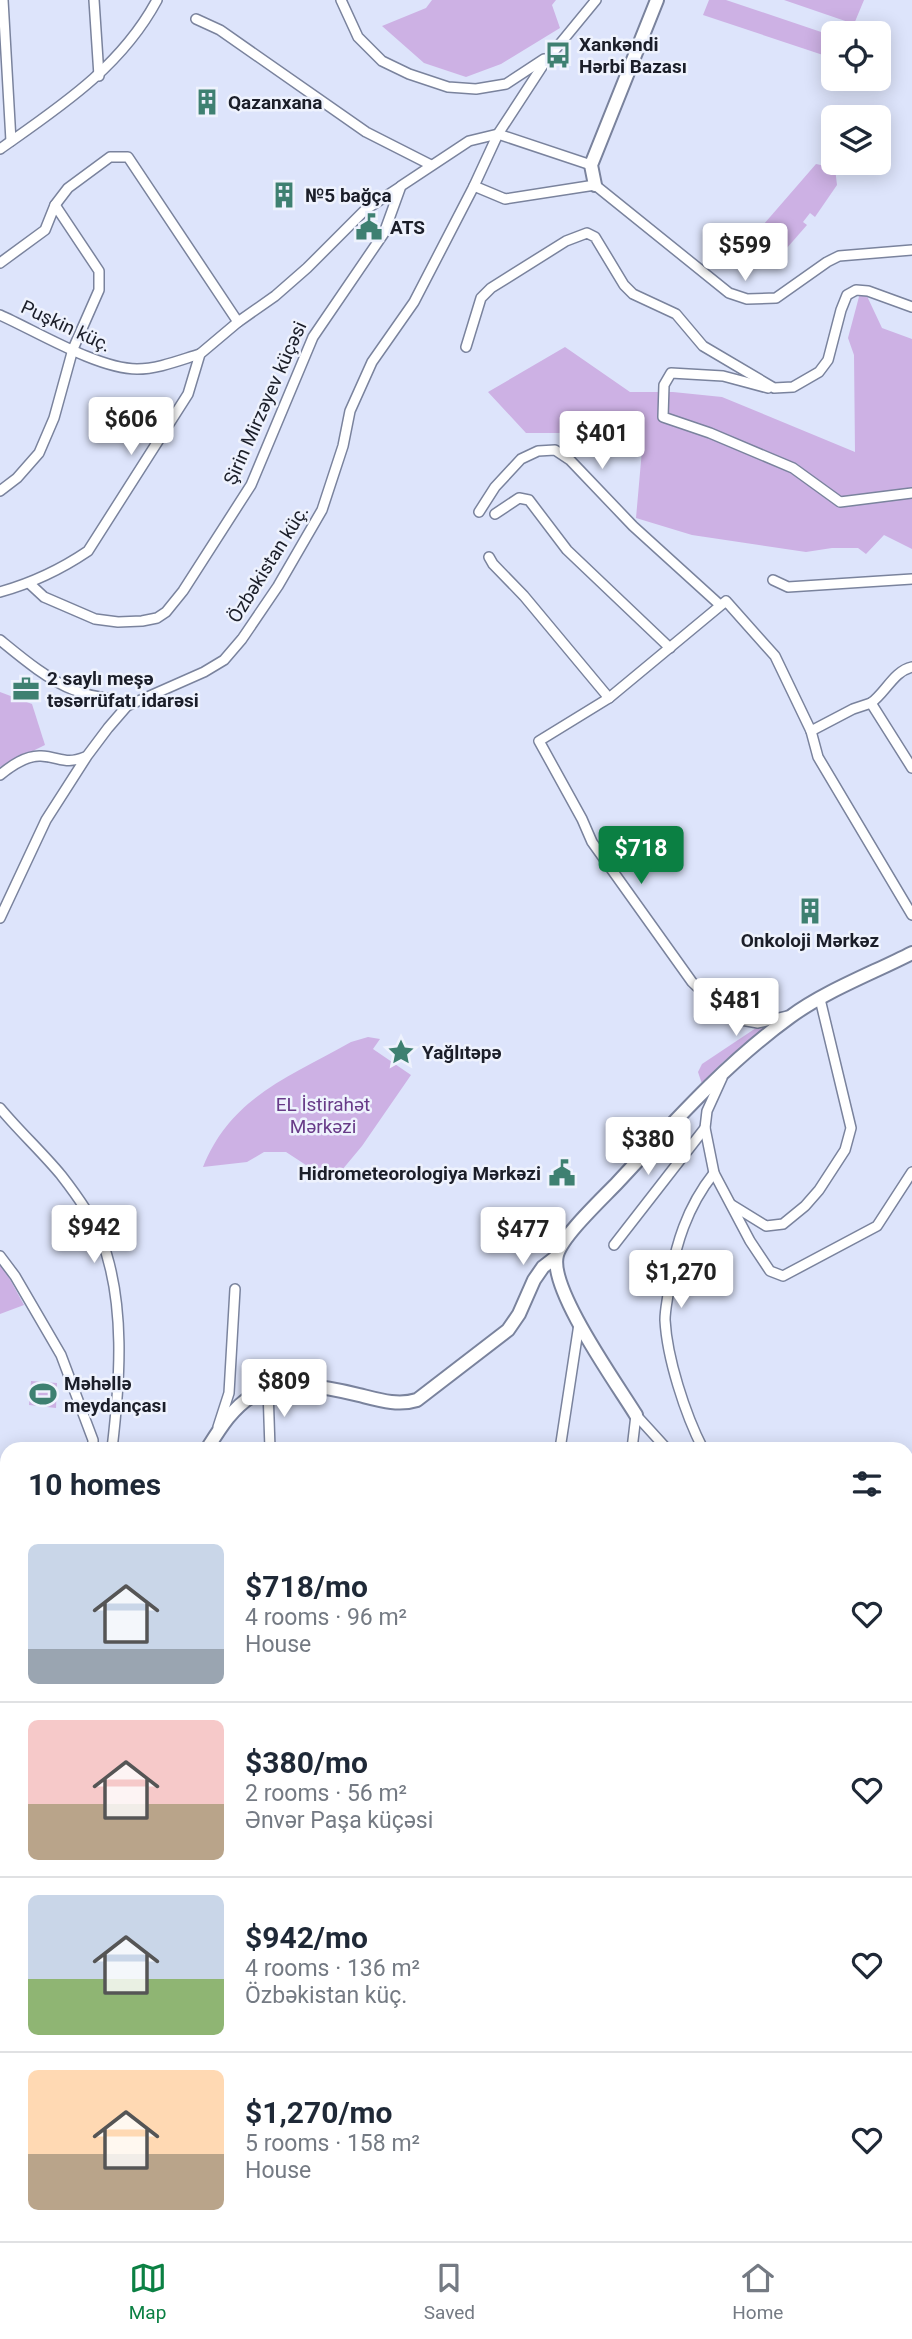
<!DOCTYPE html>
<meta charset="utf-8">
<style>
body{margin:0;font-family:Roboto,sans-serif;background:#f6f6f7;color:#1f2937;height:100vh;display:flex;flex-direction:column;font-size:26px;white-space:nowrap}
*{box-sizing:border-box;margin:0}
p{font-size:23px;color:#747a83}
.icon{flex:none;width:38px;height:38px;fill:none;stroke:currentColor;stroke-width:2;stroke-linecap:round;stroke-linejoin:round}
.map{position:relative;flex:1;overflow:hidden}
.drawer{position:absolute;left:0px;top:1442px;width:914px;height:800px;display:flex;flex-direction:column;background:#fff;border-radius:21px 21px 0 0;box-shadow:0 4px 18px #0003}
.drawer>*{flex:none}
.tools{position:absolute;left:821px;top:21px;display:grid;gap:14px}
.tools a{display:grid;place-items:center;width:70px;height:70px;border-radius:10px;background:#fff;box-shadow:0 4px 18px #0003;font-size:35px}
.price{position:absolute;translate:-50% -60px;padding:0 16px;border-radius:7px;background:#fff;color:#222;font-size:23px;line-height:46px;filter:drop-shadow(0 2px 4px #0008)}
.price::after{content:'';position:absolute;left:50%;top:42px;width:21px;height:16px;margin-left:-10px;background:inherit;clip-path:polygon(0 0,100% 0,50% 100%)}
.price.on{background:#0b8043;color:#fff}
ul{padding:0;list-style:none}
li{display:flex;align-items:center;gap:21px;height:175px;padding:0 28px}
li+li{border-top:2px solid #e0e1e3}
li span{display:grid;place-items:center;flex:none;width:196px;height:140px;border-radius:10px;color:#555}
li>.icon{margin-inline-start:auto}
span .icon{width:84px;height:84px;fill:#fffc;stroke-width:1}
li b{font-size:30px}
h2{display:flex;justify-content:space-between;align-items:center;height:84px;padding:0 28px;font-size:30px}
.dock{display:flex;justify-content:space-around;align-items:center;height:98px;border-top:2px solid #e0e1e3;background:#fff;font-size:19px;color:#747a83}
.dock a{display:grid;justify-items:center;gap:4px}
.dock .on{color:#0b8043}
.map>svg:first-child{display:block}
.green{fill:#cdb1e4}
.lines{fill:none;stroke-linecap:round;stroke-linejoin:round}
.river{stroke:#85d4ff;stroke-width:16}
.street-casing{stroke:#7a839d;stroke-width:12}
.secondary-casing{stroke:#7a839d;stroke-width:16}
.street{stroke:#fff;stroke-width:9}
.secondary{stroke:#fff;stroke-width:12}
.labels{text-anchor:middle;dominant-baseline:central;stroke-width:5;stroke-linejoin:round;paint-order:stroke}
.poi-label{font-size:19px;font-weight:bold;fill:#1b1e29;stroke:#eef2fd;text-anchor:start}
.street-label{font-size:19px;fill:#1b1e29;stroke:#eef2fd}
.park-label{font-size:19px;fill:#683b88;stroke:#eef2fd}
</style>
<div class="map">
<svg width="912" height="2241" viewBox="0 0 912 2241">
<rect width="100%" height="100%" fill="#dde4fb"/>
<g class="green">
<path d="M432 0H556L552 5 560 28 501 64 466 77 424 63 382 26 426 8Z"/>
<path d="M709 0H726L833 36V56L829 57 703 15Z"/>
<path d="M784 0H864L854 24Z"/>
<path d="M816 164 835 168 837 185 815 217 810 213 803 222 807 225 779 257 757 232Z"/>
<path d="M860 293 866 294 882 328 912 339V549L884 535 866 554 858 548H832L806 552 692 535 636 518 642 450 627 433H526L488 392 565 347 630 392H673L722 397 855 452 854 355 848 338Z"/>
<path d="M0 692 32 704 45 745 0 767Z"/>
<path d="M778 1022C754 1041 720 1057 704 1085L702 1084 698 1072 702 1064 759 1026Z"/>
<path d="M368 1037 380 1039 373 1049 411 1075 362 1146 332 1182 286 1152H264L247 1162 203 1167C231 1097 289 1077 351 1042Z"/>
<path d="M0 1261 24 1305 0 1314Z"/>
<path d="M31 1381 57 1383 56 1408 29 1405Z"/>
<path d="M238 2235H486L485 2241H241Z"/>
</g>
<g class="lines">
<g class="river">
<path d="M0 2210 7 2211"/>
<path d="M28 2241 29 2235"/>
</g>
<g class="street-casing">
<g id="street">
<path d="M3 0 11 141"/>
<path d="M94 0 99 76"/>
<path d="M341 0 358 37 382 61 409 74 448 87 476 89 506 84 544 59"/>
<path d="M196 19 220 30 366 132 431 165"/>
<path d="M0 149C61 106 121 67 157 0"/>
<path d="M474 186 505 199 595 185 729 293 747 299 776 298 827 262 839 256 912 250"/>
<path d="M0 263 45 230 55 205 68 188 110 157H128L238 322"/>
<path d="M0 315C36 331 98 369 137 369 158 369 180 360 200 354"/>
<path d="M466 347 481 298 491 288 566 241 587 233 595 237 624 285 633 294 676 314 703 346 774 388 793 387 819 372 828 360 841 310 847 295 856 290 868 291 912 307"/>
<path d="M768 388 723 376 671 373 664 385 663 417 710 433 793 468 840 502 912 493"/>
<path d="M0 491 17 478 39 453 54 418 73 349 99 290V271L55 205"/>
<path d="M479 512 495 487 521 459 538 451 555 450 570 460 633 526 720 605"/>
<path d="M495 514 519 498 529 500 567 550 670 648"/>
<path d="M489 557 493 564 524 596 609 698"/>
<path d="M773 580 788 587 912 579"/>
<path d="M30 584 44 597 95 619 118 622 142 621 157 618 166 612 183 591 251 485 313 337 384 233 401 186 469 141 498 134 591 165"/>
<path d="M0 592C32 583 60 570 88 551L188 394 200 354 238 322 275 296 307 268 365 210 400 187"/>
<path d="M0 640C22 658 48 680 74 690 92 698 110 696 127 706"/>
<path d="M871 703C886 692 894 671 912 667"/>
<path d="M811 731 853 709 871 703 912 768"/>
<path d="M0 775C11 766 26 755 41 756 60 757 65 765 85 757"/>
<path d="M0 918 46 820 87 756 108 728 127 706 204 672 224 660 242 639 278 586 322 510 343 446 350 411 372 362 414 302 474 186 498 134 545 62 596 0"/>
<path d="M787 1016 758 1023 730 1018 692 982 592 842 582 819 539 741 609 698 726 601 775 656 811 731 818 757 912 915"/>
<path d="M722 1078 707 1111 705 1128 714 1173 750 1241 770 1271 783 1276 877 1226 912 1172"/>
<path d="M0 1108C19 1131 42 1152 61 1175 75 1193 92 1216 101 1238 126 1302 120 1382 112 1449"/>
<path d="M732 1205 766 1226 783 1224 805 1206 819 1190 845 1150 851 1128 820 999"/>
<path d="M614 1245 705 1128"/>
<path d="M0 1256 15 1276 61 1355 93 1440V1449"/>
<path d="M268 1389 270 1449"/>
<path d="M636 1415 667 1449"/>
<path d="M218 1427 229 1393 235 1289"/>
<path d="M560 1449 579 1324"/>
<path d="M632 1449 636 1415"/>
<path d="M703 1449C685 1414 667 1358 665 1320 665 1309 668 1298 669 1287 675 1245 687 1207 714 1173"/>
<path d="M906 1634 912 1632"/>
<path d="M0 1698 7 1697"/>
</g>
</g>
<g class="secondary-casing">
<g id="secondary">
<path d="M595 185 591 165 657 0"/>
<path d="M636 1415C617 1384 548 1288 557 1255 562 1236 603 1198 618 1182 672 1124 725 1064 790 1017 825 991 873 973 912 953"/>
<path d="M207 1449C219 1430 232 1408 252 1396 282 1378 327 1387 359 1395 379 1400 398 1406 417 1400L508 1330 519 1314 534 1280 543 1267 556 1257"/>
<path d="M0 1724 7 1722"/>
</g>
</g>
<use href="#street" class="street"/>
<use href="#secondary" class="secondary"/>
</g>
<defs>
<g id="bus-bare" transform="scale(2.1)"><path d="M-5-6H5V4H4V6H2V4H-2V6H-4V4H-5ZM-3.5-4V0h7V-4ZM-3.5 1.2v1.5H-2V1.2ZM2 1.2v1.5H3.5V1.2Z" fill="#3e8071" stroke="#eef2fd" stroke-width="2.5" paint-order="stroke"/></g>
<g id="building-bare" transform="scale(2.1)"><path d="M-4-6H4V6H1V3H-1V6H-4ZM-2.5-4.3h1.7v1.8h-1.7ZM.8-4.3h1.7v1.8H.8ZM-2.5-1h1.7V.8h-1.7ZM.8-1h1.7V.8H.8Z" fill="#3e8071" stroke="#eef2fd" stroke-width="2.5" paint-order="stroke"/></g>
<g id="civic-bare" transform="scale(2.1)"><path d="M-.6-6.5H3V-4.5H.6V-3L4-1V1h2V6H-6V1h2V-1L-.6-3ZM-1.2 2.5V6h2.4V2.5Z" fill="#3e8071" stroke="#eef2fd" stroke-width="2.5" paint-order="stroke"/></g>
<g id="office-bare" transform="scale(2.1)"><path d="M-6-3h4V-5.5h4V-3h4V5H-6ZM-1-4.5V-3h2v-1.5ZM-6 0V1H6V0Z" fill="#3e8071" stroke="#eef2fd" stroke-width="2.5" paint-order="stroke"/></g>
<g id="sight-bare" transform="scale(2.1)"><path d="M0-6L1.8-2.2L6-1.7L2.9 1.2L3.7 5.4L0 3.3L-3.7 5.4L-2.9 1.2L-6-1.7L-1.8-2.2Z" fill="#3e8071" stroke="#eef2fd" stroke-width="2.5" paint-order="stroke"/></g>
<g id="stadium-bare" transform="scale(2.1)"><path d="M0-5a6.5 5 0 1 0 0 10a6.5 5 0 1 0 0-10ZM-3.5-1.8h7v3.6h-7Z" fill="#3e8071" stroke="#eef2fd" stroke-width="2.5" paint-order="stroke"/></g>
</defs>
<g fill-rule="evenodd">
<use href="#bus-bare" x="558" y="55"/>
<use href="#building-bare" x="207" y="102"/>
<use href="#building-bare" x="284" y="195"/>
<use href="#civic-bare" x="369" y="227"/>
<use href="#office-bare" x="26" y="689"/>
<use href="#building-bare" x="810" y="911"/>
<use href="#sight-bare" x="401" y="1052"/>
<use href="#civic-bare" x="562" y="1173"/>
<use href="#stadium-bare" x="43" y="1394"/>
</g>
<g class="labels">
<g class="poi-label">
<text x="579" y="44">Xankəndi<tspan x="579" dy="22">Hərbi Bazası</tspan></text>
<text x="228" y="102">Qazanxana</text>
<text x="305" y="195">№5 bağça</text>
<text x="390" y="227">ATS</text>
<text x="47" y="678">2 saylı meşə<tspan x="47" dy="22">təsərrüfatı idarəsi</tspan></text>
<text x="810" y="940" text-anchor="middle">Onkoloji Mərkəz</text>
<text x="422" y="1052">Yağlıtəpə</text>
<text x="541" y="1173" text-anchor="end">Hidrometeorologiya Mərkəzi</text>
<text x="64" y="1383">Məhəllə<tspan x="64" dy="22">meydançası</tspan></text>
</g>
<g class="street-label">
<text transform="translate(66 326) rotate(25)">Puşkin küç.</text>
<text transform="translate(265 403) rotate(-66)">Şirin Mirzəyev küçəsi</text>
<text transform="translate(268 564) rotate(-58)">Özbəkistan küç.</text>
</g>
<g class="park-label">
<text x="323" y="1104">EL İstirahət<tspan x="323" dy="22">Mərkəzi</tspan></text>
</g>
</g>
</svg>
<div class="tools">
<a><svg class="icon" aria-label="locate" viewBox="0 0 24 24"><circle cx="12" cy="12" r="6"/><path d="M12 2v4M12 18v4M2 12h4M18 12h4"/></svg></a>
<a><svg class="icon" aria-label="layers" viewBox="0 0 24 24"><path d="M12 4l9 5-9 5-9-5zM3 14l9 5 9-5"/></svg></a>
</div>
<b class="price" style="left:745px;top:283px">$599</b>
<b class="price" style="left:131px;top:457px">$606</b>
<b class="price" style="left:602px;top:471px">$401</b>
<b class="price on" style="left:641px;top:886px">$718</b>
<b class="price" style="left:736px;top:1038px">$481</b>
<b class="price" style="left:648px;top:1177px">$380</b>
<b class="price" style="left:94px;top:1265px">$942</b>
<b class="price" style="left:523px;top:1267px">$477</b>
<b class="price" style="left:681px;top:1310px">$1,270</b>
<b class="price" style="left:284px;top:1419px">$809</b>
<section class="drawer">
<h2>10 homes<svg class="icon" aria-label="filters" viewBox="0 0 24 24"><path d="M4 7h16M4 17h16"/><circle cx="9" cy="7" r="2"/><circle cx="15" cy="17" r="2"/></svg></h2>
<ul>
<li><span style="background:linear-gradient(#c9d6e8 75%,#9aa5b1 0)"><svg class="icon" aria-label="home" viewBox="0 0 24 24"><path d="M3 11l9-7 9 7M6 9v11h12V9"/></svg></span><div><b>$718/mo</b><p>4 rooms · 96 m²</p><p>House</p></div><svg class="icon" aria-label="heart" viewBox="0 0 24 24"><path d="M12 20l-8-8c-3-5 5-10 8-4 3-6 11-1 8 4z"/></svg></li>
<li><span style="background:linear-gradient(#f6c9c9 60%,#b9a48a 0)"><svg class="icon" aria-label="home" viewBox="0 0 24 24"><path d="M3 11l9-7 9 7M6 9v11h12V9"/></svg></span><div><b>$380/mo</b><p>2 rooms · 56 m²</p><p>Ənvər Paşa küçəsi</p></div><svg class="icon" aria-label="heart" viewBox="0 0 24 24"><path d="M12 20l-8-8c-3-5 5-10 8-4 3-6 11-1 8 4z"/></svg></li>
<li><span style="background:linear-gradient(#c9d6e8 60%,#8fb573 0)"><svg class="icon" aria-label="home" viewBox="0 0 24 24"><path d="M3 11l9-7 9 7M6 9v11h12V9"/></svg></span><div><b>$942/mo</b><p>4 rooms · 136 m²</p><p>Özbəkistan küç.</p></div><svg class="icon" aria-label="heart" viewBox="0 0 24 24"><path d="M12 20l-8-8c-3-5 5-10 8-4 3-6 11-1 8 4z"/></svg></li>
<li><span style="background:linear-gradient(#ffd9b3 60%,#b9a48a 0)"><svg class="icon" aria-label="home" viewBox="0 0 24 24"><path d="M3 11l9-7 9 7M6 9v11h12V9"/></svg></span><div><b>$1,270/mo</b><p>5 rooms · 158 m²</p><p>House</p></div><svg class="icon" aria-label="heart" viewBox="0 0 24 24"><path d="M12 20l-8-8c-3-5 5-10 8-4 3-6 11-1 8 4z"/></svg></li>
</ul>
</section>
</div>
<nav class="dock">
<a class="on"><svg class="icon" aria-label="map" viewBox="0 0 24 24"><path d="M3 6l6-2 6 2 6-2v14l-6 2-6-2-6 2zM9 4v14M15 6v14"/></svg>Map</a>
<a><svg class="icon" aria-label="saved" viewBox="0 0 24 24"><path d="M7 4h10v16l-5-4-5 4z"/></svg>Saved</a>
<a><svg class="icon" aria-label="home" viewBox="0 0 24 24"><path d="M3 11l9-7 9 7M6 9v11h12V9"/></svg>Home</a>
</nav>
